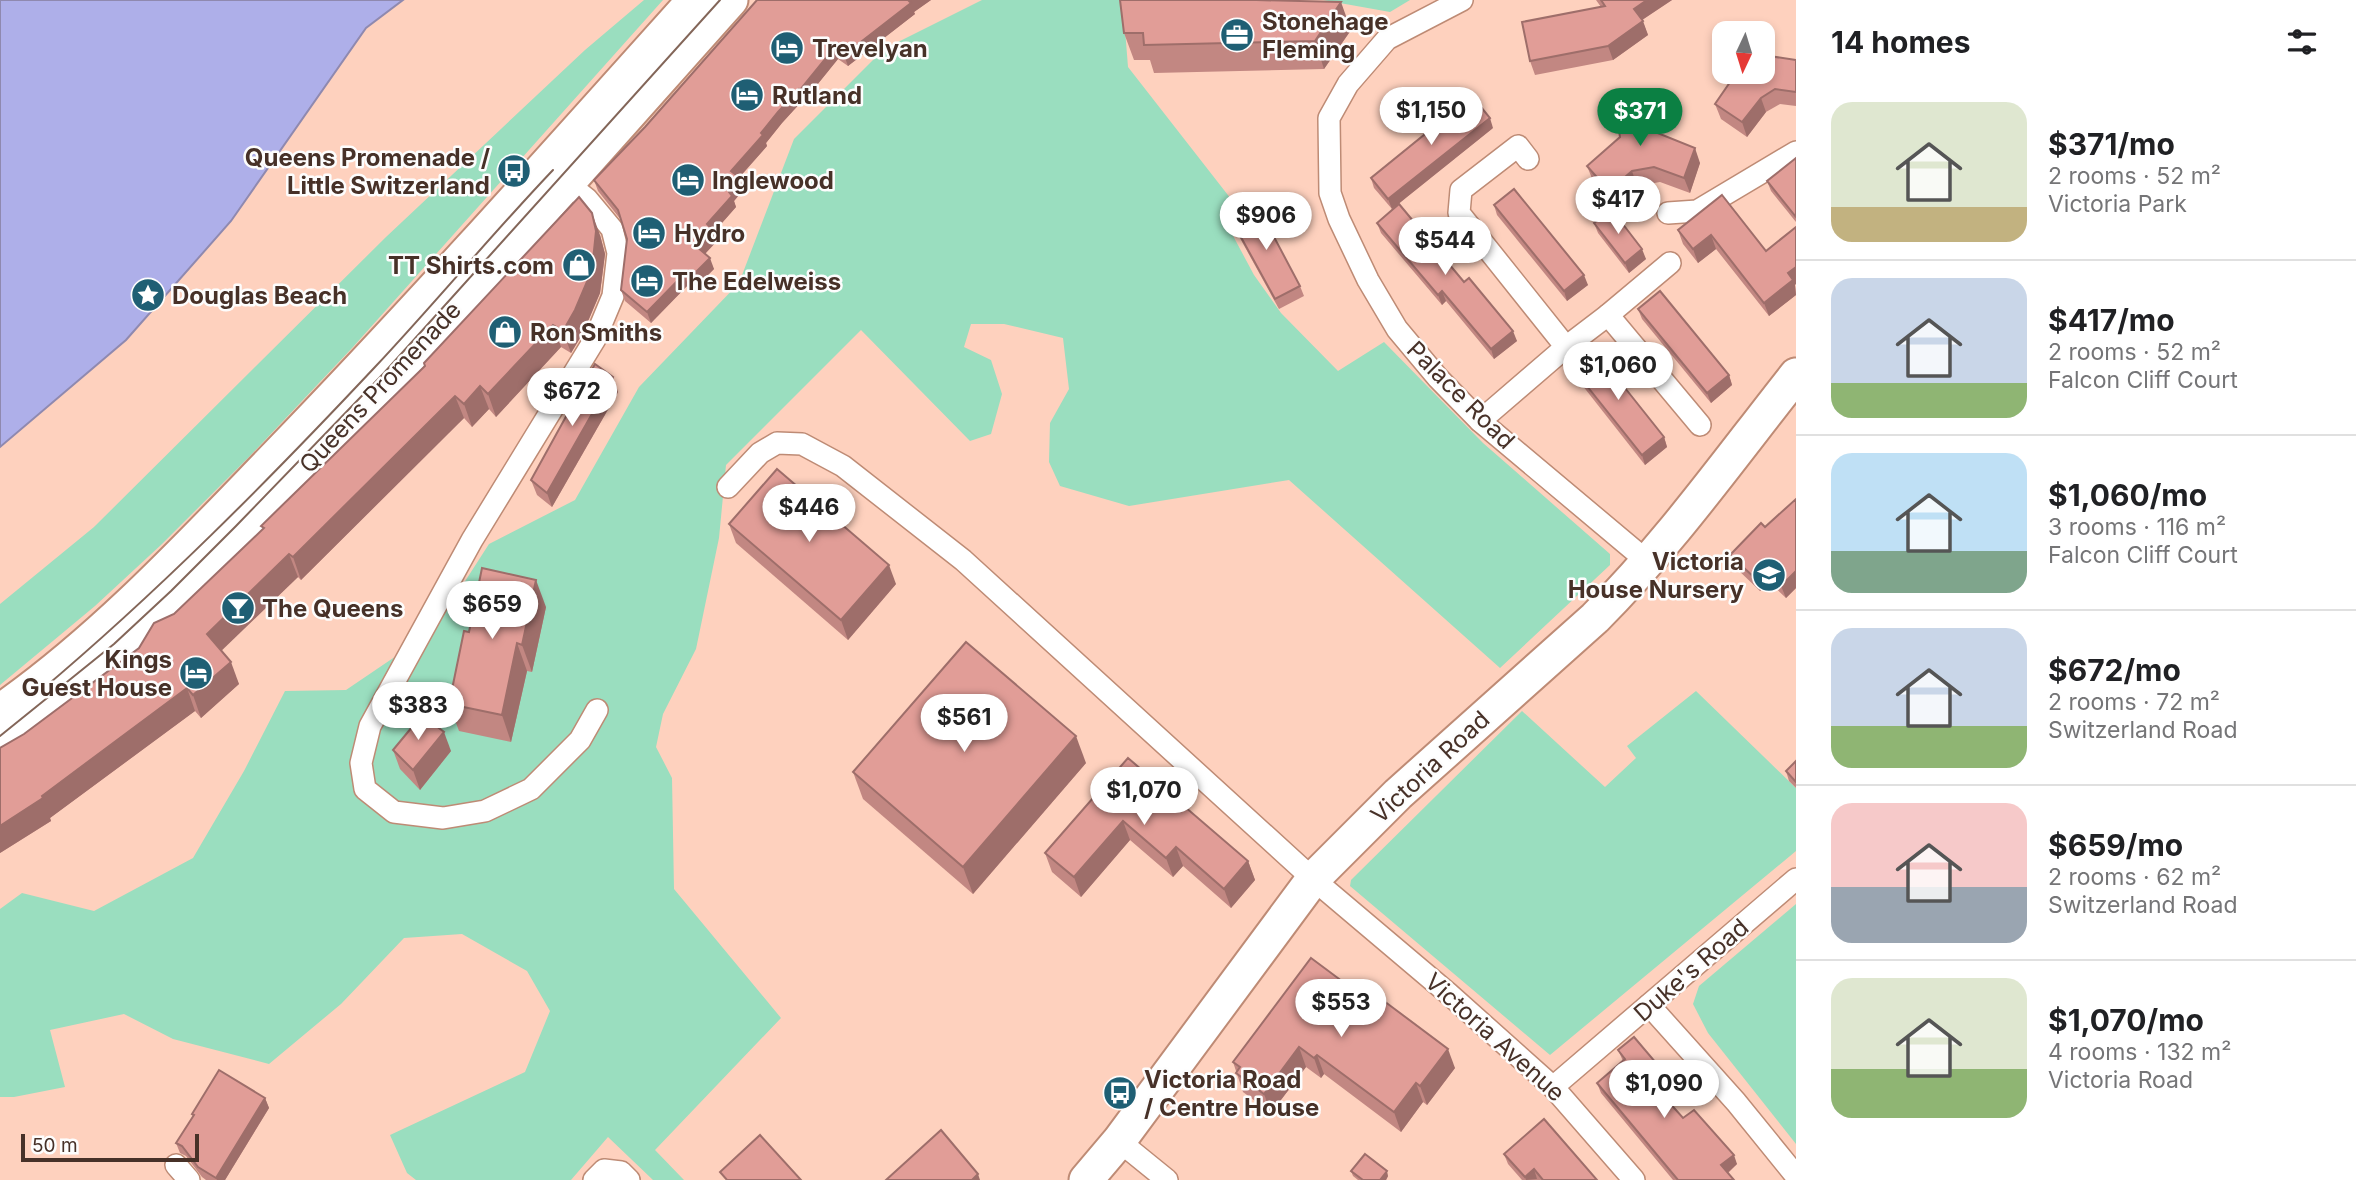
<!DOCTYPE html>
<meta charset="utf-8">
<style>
body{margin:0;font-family:Inter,sans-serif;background:#f2f2f2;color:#202124;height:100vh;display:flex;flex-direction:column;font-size:26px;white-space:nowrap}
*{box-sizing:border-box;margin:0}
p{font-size:23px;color:#757577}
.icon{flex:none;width:38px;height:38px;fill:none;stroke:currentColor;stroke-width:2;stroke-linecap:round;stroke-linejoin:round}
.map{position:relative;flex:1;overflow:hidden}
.sheet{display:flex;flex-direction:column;background:#fff;width:560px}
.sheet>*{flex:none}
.needle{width:46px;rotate:184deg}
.tools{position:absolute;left:1712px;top:21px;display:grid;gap:14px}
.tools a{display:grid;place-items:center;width:63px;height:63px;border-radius:14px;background:#fff;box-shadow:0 4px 10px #0003;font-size:35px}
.scale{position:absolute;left:21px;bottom:18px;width:178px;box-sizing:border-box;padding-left:7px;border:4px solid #473128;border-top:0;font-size:19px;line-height:24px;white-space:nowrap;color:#473128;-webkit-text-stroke:5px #fdfdfd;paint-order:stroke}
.price{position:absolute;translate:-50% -60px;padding:0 16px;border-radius:24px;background:#fff;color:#222;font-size:23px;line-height:46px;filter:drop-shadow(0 2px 4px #0008)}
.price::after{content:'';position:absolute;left:50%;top:42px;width:21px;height:16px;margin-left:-10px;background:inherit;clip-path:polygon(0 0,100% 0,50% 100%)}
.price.active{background:#0b8043;color:#fff}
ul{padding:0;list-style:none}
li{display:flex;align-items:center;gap:21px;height:175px;padding:0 35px}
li+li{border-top:2px solid #e0e0e0}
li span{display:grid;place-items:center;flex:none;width:196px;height:140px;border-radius:21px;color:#555}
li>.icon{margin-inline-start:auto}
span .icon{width:84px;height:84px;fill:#fffc;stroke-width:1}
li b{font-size:30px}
h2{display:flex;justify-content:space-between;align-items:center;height:84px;padding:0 35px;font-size:30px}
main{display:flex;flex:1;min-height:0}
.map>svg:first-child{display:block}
.green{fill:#9adebf}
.water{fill:#aeafe9;stroke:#8f89af;stroke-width:2}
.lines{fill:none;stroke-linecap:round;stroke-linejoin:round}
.street-casing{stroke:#be8b75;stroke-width:24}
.primary-casing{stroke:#be8b75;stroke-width:37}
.street{stroke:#fff;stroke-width:21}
.primary{stroke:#fff;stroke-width:33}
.tram{stroke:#836659;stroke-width:2}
.wall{fill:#c28782}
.shaded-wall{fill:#9e6e6a}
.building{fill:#e19d97;stroke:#9e6e6a;stroke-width:2}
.labels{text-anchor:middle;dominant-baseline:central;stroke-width:5;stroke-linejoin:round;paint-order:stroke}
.poi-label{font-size:24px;font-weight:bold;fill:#473128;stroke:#fdfdfd;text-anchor:start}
.street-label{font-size:24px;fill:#473128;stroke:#fdfdfd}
</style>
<main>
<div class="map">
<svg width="1796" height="1180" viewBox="0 0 1796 1180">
<rect width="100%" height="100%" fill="#fed1be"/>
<g class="green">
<path d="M644 0H663L353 347 249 457 162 544 95 606 0 685V604L94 527 386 237 585 50Z"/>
<path d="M982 0H1125L1123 4 1128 67 1231 199V232L1254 275 1281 313 1338 371 1384 342 1483 443 1610 554V565L1500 668 1289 480 1129 506 1060 486 1049 462 1050 423 1069 389 1063 338 1004 324H971L964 347 991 360 1002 394 991 434 970 441 861 330 726 465 719 538 696 649 663 714 656 747 672 778 674 889 781 1018 655 1150 684 1180H653L608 1137 571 1180H416L407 1173 390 1135 525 1072 550 1011 527 971 462 934 404 938 341 1004 269 1064 173 1039 124 1014 50 1030 65 1087 14 1097H0V909L22 893 94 911 193 858 244 771 285 691 346 690 433 631 489 544 575 500 639 387 739 283 794 139 884 49Z"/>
<path d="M1323 0H1410L1390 12Z"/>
<path d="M1696 691 1796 788V851L1550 1055 1350 886 1351 880 1522 711 1605 787 1636 758 1627 746Z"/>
<path d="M1796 904V1144L1708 1033 1693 1004 1699 986Z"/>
</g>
<path class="water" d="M0 0H403L366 28 231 221 126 340 0 447Z"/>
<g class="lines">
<g class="street-casing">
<g id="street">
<path d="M1462 0 1387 39 1348 84 1329 118 1330 193 1339 219 1368 280 1397 329 1438 378 1480 421 1648 562"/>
<path d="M558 176 587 199 612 229 618 253 613 296 595 339 472 540 370 726 361 763 365 789 394 812 443 818 485 811 531 789 580 740 597 710"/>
<path d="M1668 213 1697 211 1796 152"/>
<path d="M1608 315 1670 263"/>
<path d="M1566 347 1608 315 1700 425"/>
<path d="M1480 421 1566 347 1459 213 1461 190 1518 146 1528 159"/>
<path d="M728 487 760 453 777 443 802 444 843 466 963 560 1313 879 1449 994 1553 1087 1634 1180"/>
<path d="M1649 1005 1736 1102 1796 1176"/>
<path d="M1553 1087 1796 879"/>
<path d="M1119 1141 1167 1180"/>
<path d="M176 1165 189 1180"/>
<path d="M594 1180 604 1170 621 1172 629 1180"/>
</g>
</g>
<g class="primary-casing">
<g id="primary">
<path d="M0 711C103 639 189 546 276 456 419 308 556 154 694 0"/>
<path d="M0 745C112 668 202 573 297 476 446 322 588 160 731 0"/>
<path d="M1086 1180 1119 1141 1313 879 1398 794 1595 618C1670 543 1731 457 1796 375"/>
</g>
</g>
<use href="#street" class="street"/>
<use href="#primary" class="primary"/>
<g class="tram">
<path d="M38 693C158 592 268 481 375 367 436 302 492 234 553 170"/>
<path d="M0 736 114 644 171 591 236 526 383 374 720 0"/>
</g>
</g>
<g class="wall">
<path d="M757 0H931L914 12 915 14 848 66 838 59 804 101 803 100 782 123 766 143 767 146 739 178 744 189 734 201 736 207 714 232 717 241 705 254 714 269 694 289 688 285 651 323 625 301 621 290 627 239 621 220 598 191 594 180 645 127Z"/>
<path d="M1596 0H1672L1642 20 1648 35 1613 60 1535 75 1530 61 1601 7Z"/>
<path d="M1351 30 1324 69 1154 73 1150 60H1134L1124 33Z"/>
<path d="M1769 56 1796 60V106L1780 104 1766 112 1747 137 1721 119 1715 104Z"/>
<path d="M1649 100 1654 114 1658 133 1700 163 1690 193 1660 182 1637 186 1615 206 1593 181 1587 166 1620 137Z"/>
<path d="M1493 128 1392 209 1374 188 1371 178Z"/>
<path d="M1796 158V222L1771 191 1767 181Z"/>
<path d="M1722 195 1766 251 1795 285 1796 295 1769 316 1716 249 1698 263 1683 244 1678 230Z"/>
<path d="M1494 205 1588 285 1567 301 1497 215Z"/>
<path d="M1231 219 1300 286 1304 296 1279 309 1235 229Z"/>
<path d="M1377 223 1464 282 1517 341 1494 359 1446 301 1442 305 1381 233Z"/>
<path d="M1594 223 1646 259 1629 273 1598 233Z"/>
<path d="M600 235 605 254 600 293 583 333 571 353 561 347 496 417 489 409 472 427 464 418 301 580 298 577 221 650 239 684 201 718 195 711 50 818 51 821 0 853 24 734 139 648 263 529 261 526Z"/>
<path d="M1638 309 1729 375 1732 385 1711 403 1642 319Z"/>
<path d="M1571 366 1664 437 1667 447 1645 465 1575 376Z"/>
<path d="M618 392 552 507 537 495 531 480Z"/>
<path d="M1796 499V588L1786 598 1769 582 1760 591 1735 567 1730 555 1765 527Z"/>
<path d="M729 524 896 584 848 640 736 543Z"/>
<path d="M546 607 532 672 527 671 511 742 459 731 449 704 469 632Z"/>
<path d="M393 750 451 751 420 790 400 769Z"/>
<path d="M1128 758 1248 861 1255 880 1231 908 1183 866 1173 877 1130 840 1081 897 1052 872 1045 853Z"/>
<path d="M1796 761V788L1789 781 1786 771Z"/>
<path d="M1086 763 973 894 863 799 853 772Z"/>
<path d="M1311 958 1455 1068 1427 1105 1423 1102 1401 1132 1324 1074 1321 1078 1306 1067 1271 1113 1243 1092 1233 1062Z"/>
<path d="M1618 1050 1661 1073 1652 1081 1683 1118 1737 1164 1728 1173 1734 1180H1673L1601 1093 1597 1083 1623 1061Z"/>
<path d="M265 1098 269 1108 225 1180H206L202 1177 186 1156 180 1153 176 1143 193 1116 192 1114Z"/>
<path d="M1504 1154 1597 1180H1522L1508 1164Z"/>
<path d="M1351 1171 1388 1176 1386 1180H1358L1353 1176Z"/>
</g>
<g class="shaded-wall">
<path d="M911 0H931L914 12 915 14 848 66 844 55Z"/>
<path d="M1647 0H1672L1639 22 1634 9Z"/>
<path d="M1341 2 1351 30 1324 69 1315 41Z"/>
<path d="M1643 21 1648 35 1613 60 1608 46Z"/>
<path d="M834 48 838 59 804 101 800 90Z"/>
<path d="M799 89 803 100 782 123 766 143 767 146 735 182 731 171 778 112Z"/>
<path d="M1761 98 1766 112 1747 137 1742 122Z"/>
<path d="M1649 100 1654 114 1660 147 1655 132Z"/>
<path d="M1490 118 1493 128 1392 209 1388 199Z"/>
<path d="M1695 148 1700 163 1690 193 1684 178Z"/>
<path d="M1632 171 1637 186 1615 206 1609 191Z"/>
<path d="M740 178 744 189 734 201 736 207 714 232 717 241 701 258 697 247 707 224 729 192Z"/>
<path d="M592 213 600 235 605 254 600 293 583 333 571 353 563 331Z"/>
<path d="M1711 235 1716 249 1698 263 1693 249Z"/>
<path d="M1642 249 1646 259 1629 273 1625 263Z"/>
<path d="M710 258 714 269 694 289 690 278Z"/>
<path d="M1796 267V284L1795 285 1796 295 1769 316 1764 303 1788 273Z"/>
<path d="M684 274 688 285 651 323 647 312Z"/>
<path d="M1584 275 1588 285 1567 301 1564 291Z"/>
<path d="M1442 291 1446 301 1442 305 1438 295Z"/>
<path d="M553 325 561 347 496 417 488 394Z"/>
<path d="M1513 331 1517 341 1494 359 1491 349Z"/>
<path d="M1729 375 1732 385 1711 403 1707 393Z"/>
<path d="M613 377 618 392 552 507 547 493Z"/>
<path d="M480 386 489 409 472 427 464 404Z"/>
<path d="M455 396 464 418 301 580 293 557Z"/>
<path d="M1664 437 1667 447 1645 465 1642 455Z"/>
<path d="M289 554 298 577 215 657 207 634Z"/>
<path d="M889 565 896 584 848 640 841 620Z"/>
<path d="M1765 570 1769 582 1760 591 1756 579Z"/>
<path d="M1796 571V588L1786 598 1781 586Z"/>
<path d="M536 580 546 607 532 672 522 645Z"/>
<path d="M517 643 527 671 511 742 502 715Z"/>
<path d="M231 662 239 684 201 718 193 695Z"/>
<path d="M187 688 195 711 50 818 51 821 0 853V826L42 796Z"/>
<path d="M444 732 451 751 420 790 413 770Z"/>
<path d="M1076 736 1086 763 973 894 963 867Z"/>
<path d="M1123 821 1130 840 1081 897 1074 877Z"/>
<path d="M1176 847 1183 866 1173 877 1166 858Z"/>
<path d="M1248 861 1255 880 1231 908 1224 889Z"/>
<path d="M1299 1047 1306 1067 1271 1113 1264 1094Z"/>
<path d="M1448 1049 1455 1068 1427 1105 1420 1086Z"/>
<path d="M1317 1055 1324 1074 1321 1078 1314 1058Z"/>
<path d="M1657 1064 1661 1073 1649 1083 1646 1073Z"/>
<path d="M1416 1083 1423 1102 1401 1132 1394 1112Z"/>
<path d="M265 1098 269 1108 225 1180H217L216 1178Z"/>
<path d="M1734 1155 1737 1164 1725 1175 1721 1165Z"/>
<path d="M1534 1169 1537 1179 1526 1180 1525 1177Z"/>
<path d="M1387 1171 1388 1176 1386 1180H1380Z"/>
<path d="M978 1174 980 1180H972Z"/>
</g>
<g class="building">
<path d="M757 0H911L909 1 911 3 844 55 834 48 800 90 799 89 778 112 761 133 763 135 731 171 740 178 729 192 732 196 707 224 713 230 697 247 710 258 690 278 684 274 647 312 621 290 627 239 618 210 594 180 645 127Z"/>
<path d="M1120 0H1256L1341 2 1315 41 1144 45 1143 33H1124Z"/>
<path d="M1601 0H1647L1634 9 1643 21 1608 46 1530 61 1522 22 1605 6Z"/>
<path d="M1762 42 1769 56 1796 60V92L1775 89 1761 98 1742 122 1715 104 1737 72H1762Z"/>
<path d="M1472 96 1490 118 1388 199 1371 178Z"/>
<path d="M1649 100 1655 132 1695 148 1684 178 1654 167 1632 171 1609 191 1587 166 1620 137 1615 105Z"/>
<path d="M1796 158V217L1767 181Z"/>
<path d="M1514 189 1584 275 1564 291 1494 205Z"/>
<path d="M1722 195 1766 251 1796 227V267L1788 273 1793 280 1764 303 1711 235 1693 249 1678 230Z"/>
<path d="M579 197 592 213 596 231 592 270 575 310 563 331 553 325 488 394 480 386 464 404 455 396 293 557 289 554 207 634 231 662 193 695 187 688 42 796 43 798 0 826V748L24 734 139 648 154 623 174 614 264 528 261 526 425 366 424 363Z"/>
<path d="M1399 204 1464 282 1469 278 1513 331 1491 349 1442 291 1438 295 1377 223Z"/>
<path d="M1257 205 1300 286 1275 299 1231 219Z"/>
<path d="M1612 210 1642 249 1625 263 1594 223Z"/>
<path d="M1660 291 1729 375 1707 393 1638 309Z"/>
<path d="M1594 349 1664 437 1642 455 1571 366Z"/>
<path d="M595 364 613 377 547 493 531 480Z"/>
<path d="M777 469 889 565 841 620 729 524Z"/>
<path d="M1796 499V571L1781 586 1765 570 1756 579 1730 555 1761 523 1765 527Z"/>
<path d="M482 568 536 580 522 645 517 643 502 715 449 704 464 631 469 632Z"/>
<path d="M966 642 1076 736 963 867 853 772Z"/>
<path d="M422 715 444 732 413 770 393 750Z"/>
<path d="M1128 758 1248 861 1224 889 1176 847 1166 858 1123 821 1074 877 1045 853Z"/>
<path d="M1796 761V782L1786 771Z"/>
<path d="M1311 958 1374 1005 1380 998 1448 1049 1420 1086 1416 1083 1394 1112 1317 1055 1314 1058 1299 1047 1264 1094 1236 1073 1240 1067 1233 1062Z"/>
<path d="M1634 1037 1657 1064 1646 1073 1667 1100 1683 1118 1694 1110 1734 1155 1721 1165 1734 1180H1678L1597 1083 1625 1059 1618 1050Z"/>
<path d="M219 1070 265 1098 216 1178 198 1167 182 1146 176 1143 194 1115 192 1114Z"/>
<path d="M1544 1119 1597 1180H1543L1534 1169 1525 1177 1504 1154Z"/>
<path d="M941 1130 978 1174 972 1180H886Z"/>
<path d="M760 1135 801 1180H727L720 1172Z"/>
<path d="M1365 1154 1387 1171 1380 1180H1363L1351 1171Z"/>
</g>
<defs>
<g id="office-disc" transform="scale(1.75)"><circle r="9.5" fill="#1f5f74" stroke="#fdfdfd"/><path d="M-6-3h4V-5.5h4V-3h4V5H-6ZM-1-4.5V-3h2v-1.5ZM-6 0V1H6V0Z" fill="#fff"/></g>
<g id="hotel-disc" transform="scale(1.75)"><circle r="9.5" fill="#1f5f74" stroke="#fdfdfd"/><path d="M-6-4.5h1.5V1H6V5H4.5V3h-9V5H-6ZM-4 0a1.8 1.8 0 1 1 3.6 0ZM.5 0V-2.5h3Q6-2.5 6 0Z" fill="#fff"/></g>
<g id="bus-disc" transform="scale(1.75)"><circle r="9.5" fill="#1f5f74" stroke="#fdfdfd"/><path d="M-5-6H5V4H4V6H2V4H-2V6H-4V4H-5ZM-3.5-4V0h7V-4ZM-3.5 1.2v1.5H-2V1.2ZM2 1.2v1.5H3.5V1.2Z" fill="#fff"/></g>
<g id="shop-disc" transform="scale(1.75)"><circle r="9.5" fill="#1f5f74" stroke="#fdfdfd"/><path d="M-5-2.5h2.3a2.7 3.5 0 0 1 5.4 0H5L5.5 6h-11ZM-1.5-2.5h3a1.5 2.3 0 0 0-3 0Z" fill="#fff"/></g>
<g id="sight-disc" transform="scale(1.75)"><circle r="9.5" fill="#1f5f74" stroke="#fdfdfd"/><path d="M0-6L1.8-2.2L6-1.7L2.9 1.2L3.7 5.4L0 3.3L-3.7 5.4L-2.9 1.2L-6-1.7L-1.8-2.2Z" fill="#fff"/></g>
<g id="school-disc" transform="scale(1.75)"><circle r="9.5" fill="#1f5f74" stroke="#fdfdfd"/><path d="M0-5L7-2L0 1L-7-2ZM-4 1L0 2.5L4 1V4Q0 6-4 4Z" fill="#fff"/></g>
<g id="bar-disc" transform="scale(1.75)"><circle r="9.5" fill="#1f5f74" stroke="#fdfdfd"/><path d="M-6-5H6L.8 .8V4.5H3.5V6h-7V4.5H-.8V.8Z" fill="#fff"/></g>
</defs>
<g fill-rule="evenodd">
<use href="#office-disc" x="1237" y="35"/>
<use href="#hotel-disc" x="787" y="48"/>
<use href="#hotel-disc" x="747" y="95"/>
<use href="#bus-disc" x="514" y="171"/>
<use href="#hotel-disc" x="688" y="180"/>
<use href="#hotel-disc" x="649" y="233"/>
<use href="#shop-disc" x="579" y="265"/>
<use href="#hotel-disc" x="647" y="281"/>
<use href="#sight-disc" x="148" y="295"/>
<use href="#shop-disc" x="505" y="332"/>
<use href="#school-disc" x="1769" y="575"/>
<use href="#bar-disc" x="238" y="608"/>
<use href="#hotel-disc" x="196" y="673"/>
<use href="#bus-disc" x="1120" y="1093"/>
</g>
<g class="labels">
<g class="poi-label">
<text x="1262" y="21">Stonehage<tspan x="1262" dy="28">Fleming</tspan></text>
<text x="812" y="48">Trevelyan</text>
<text x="772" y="95">Rutland</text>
<text x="490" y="157" text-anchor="end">Queens Promenade /<tspan x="490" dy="28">Little Switzerland</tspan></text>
<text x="712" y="180">Inglewood</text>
<text x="674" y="233">Hydro</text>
<text x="554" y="265" text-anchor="end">TT Shirts.com</text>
<text x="672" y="281">The Edelweiss</text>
<text x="172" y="295">Douglas Beach</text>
<text x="530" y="332">Ron Smiths</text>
<text x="1744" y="561" text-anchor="end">Victoria<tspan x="1744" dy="28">House Nursery</tspan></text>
<text x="262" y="608">The Queens</text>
<text x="172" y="659" text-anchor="end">Kings<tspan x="172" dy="28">Guest House</tspan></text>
<text x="1144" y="1079">Victoria Road<tspan x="1144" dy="28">/ Centre House</tspan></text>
</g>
<g class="street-label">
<text transform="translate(380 387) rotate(-47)">Queens Promenade</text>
<text transform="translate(1461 395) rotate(45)">Palace Road</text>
<text transform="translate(1430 767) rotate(-43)">Victoria Road</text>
<text transform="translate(1691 970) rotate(-41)">Duke's Road</text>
<text transform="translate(1495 1037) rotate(42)">Victoria Avenue</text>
</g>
</g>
</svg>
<div class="tools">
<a><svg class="needle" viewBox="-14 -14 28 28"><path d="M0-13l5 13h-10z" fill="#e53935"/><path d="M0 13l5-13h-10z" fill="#757577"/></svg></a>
</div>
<div class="scale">50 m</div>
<b class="price" style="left:1431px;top:147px">$1,150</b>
<b class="price active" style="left:1640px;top:148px">$371</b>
<b class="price" style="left:1618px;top:236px">$417</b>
<b class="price" style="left:1266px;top:252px">$906</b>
<b class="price" style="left:1445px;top:277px">$544</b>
<b class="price" style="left:1618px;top:402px">$1,060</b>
<b class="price" style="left:572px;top:428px">$672</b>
<b class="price" style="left:809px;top:544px">$446</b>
<b class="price" style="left:492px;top:641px">$659</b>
<b class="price" style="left:418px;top:742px">$383</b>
<b class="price" style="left:964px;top:754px">$561</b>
<b class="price" style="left:1144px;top:827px">$1,070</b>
<b class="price" style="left:1341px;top:1039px">$553</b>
<b class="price" style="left:1664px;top:1120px">$1,090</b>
</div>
<section class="sheet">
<h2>14 homes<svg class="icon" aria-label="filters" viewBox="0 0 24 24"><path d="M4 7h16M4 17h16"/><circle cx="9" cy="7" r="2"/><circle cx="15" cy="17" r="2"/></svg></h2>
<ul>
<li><span style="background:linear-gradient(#dfe7d0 75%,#c2b280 0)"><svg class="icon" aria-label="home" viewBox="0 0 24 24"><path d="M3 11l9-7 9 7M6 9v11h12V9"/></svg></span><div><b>$371/mo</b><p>2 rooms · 52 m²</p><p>Victoria Park</p></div></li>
<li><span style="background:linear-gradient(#c9d6e8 75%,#8fb573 0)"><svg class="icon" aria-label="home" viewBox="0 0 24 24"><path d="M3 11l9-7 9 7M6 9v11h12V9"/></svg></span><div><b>$417/mo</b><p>2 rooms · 52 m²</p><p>Falcon Cliff Court</p></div></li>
<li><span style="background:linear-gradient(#bfe0f5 70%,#7fa58c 0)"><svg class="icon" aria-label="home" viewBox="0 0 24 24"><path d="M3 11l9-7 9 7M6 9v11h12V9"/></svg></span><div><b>$1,060/mo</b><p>3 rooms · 116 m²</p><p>Falcon Cliff Court</p></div></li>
<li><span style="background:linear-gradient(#c9d6e8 70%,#8fb573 0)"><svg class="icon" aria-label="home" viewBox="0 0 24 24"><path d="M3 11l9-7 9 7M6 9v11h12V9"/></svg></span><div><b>$672/mo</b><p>2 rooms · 72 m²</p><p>Switzerland Road</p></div></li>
<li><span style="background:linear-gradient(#f6c9c9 60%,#9aa5b1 0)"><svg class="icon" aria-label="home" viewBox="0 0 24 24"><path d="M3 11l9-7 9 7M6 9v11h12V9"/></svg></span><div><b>$659/mo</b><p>2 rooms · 62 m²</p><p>Switzerland Road</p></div></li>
<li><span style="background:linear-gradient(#dfe7d0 65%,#8fb573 0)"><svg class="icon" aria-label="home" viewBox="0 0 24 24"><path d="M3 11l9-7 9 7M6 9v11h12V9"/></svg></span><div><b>$1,070/mo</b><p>4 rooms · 132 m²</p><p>Victoria Road</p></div></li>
</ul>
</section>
</main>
